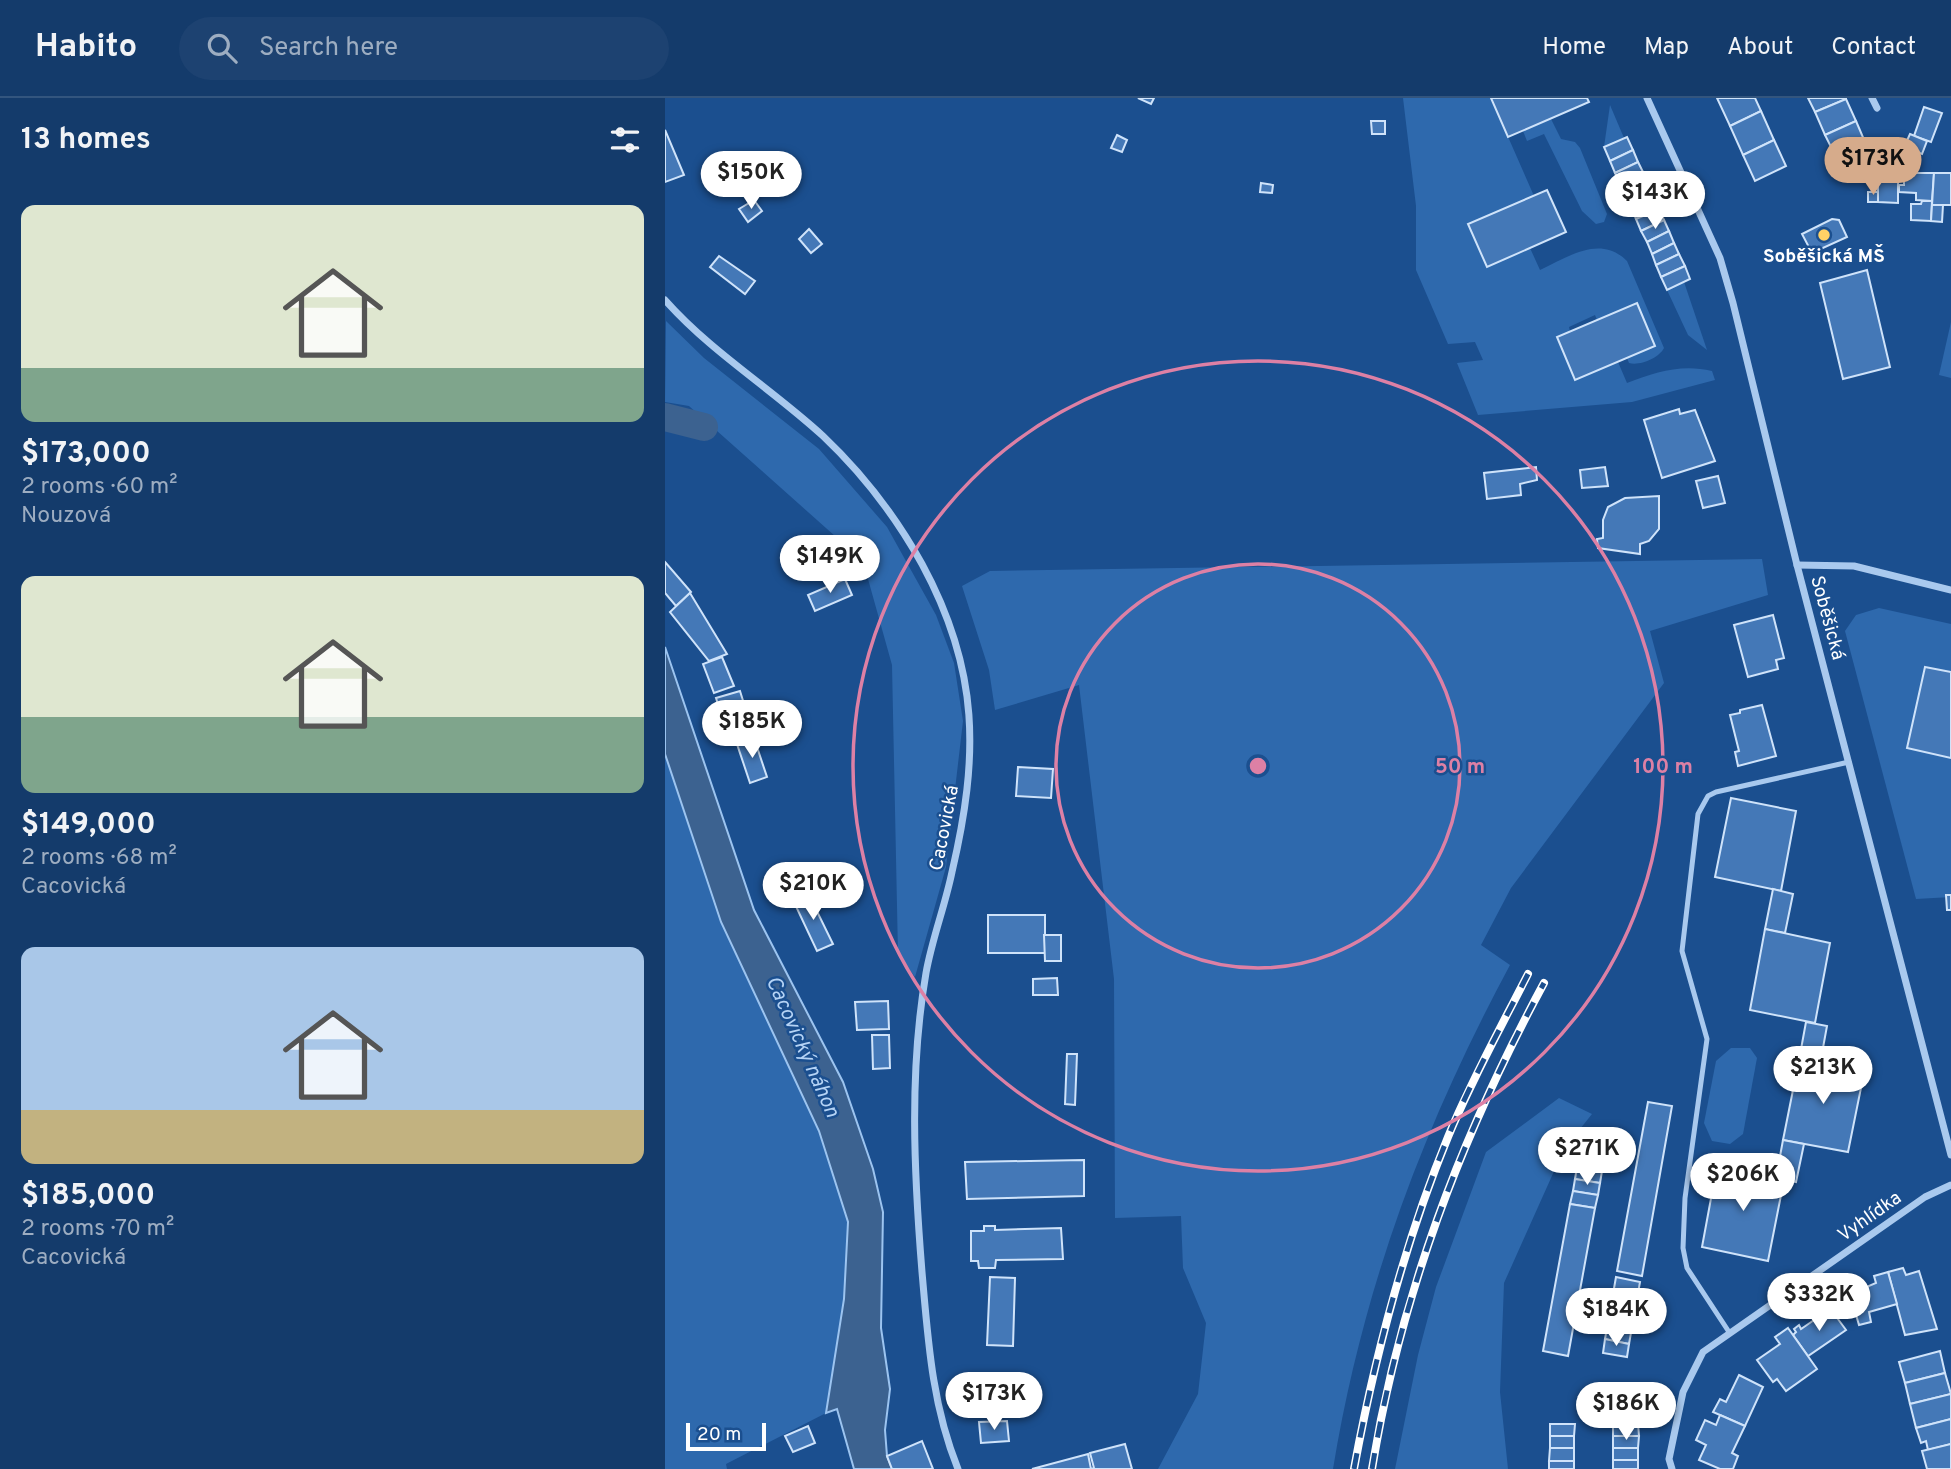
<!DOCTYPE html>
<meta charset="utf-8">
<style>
body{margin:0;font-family:Overpass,sans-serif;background:#1d4271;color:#f1f3f6;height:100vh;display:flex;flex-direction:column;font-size:26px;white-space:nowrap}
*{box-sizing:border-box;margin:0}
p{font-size:23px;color:#9dadc1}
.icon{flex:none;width:38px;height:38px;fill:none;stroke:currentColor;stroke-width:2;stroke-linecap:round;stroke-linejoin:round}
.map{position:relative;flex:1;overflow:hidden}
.panel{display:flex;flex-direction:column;background:#143b6b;width:665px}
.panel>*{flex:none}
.scale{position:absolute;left:21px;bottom:18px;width:80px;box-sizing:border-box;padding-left:7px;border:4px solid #fff;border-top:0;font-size:19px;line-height:24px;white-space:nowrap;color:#fff;-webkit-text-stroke:5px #1b4f8f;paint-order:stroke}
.price{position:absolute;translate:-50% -60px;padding:0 16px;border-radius:24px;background:#fff;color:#222;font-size:23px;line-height:46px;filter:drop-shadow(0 2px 4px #0008)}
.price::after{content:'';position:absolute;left:50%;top:42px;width:21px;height:16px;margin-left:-10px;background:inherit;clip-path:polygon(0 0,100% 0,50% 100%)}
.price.current{background:#d6ab8b;color:#111}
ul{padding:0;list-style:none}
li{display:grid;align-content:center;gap:14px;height:371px;padding:0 21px}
li span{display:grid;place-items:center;height:217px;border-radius:14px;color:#555}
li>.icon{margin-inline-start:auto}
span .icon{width:126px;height:126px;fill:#fffc;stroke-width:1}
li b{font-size:30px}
h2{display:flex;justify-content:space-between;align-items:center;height:84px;padding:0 21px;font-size:30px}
header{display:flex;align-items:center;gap:42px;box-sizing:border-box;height:98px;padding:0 35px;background:#143b6b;border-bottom:2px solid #33557e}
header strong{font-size:33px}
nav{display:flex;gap:38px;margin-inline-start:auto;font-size:24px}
.search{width:490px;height:63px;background:#1d4271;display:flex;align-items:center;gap:18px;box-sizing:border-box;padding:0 24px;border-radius:38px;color:#9dadc1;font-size:26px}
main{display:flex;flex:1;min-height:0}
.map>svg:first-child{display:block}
.green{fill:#2e69ad}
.water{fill:#3c6290;stroke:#9cc4f0;stroke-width:2}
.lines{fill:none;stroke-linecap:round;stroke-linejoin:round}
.canal{stroke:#3c6290;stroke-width:28}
.building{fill:#4478b7;stroke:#cfe3fa;stroke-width:2}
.lane{stroke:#a9c9ee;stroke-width:5}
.street{stroke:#a9c9ee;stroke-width:7}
.rail-casing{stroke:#fff;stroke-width:8}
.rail{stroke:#1b4f8f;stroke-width:5;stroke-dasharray:16;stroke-linecap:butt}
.ring{fill:none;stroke:#dd80a5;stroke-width:3.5}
.poi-dot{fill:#ffd166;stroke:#1b4f8f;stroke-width:2.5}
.labels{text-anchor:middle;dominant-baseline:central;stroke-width:5;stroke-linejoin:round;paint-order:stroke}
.poi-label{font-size:19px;font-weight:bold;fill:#fff;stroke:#1b4f8f}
.street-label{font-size:19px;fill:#fff;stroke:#1b4f8f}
.water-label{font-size:21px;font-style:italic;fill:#b5d3f5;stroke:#1b4f8f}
.centre{fill:#dd80a5;stroke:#1b4f8f;stroke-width:3.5}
.ring-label{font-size:21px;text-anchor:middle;font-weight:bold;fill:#dd80a5;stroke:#1b4f8f;stroke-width:5;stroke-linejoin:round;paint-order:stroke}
</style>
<header>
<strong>Habito</strong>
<div class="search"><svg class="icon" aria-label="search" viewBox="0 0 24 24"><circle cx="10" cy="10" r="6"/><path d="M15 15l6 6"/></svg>Search here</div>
<nav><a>Home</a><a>Map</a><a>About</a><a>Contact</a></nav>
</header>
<main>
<section class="panel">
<h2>13 homes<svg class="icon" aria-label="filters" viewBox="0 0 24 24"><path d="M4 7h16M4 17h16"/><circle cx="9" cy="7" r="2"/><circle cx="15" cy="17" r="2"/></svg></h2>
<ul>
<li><span style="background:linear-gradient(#dfe7d0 75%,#7fa58c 0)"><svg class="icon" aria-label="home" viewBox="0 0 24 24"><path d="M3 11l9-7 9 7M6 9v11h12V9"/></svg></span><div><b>$173,000</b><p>2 rooms · 60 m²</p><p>Nouzová</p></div></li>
<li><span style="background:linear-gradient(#dfe7d0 65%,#7fa58c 0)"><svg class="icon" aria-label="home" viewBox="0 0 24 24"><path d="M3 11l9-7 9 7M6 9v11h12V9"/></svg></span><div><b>$149,000</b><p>2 rooms · 68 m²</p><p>Cacovická</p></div></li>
<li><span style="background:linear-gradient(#a9c7e8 75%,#c2b280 0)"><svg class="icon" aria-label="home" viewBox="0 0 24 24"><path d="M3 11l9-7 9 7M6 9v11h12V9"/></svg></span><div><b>$185,000</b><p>2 rooms · 70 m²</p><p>Cacovická</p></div></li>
</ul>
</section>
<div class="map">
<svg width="1286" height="1371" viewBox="0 0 1286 1371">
<rect width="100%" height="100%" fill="#1b4f8f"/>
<g class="green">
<path d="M738 0H826L869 98 803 126 822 169 865 150 875 172C903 159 935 136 962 163L999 250C994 260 975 268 964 265L962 260 990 248 972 205 932 222 930 217 904 229 905 234 892 240 910 282 953 264 962 285C991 274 1016 266 1047 273L1050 282 967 304 813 317 792 265 818 262 810 244 783 246 751 172V108Z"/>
<path d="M945 7 959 40 939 49Z"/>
<path d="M886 21 896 41 910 44 915 50 942 116 939 124 931 126 917 113 879 36 862 43 858 33Z"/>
<path d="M1019 184 1042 252 1023 237 1002 192Z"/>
<path d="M1 223 39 260 154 351 222 429 271 517 289 565 298 623 281 769 250 879 233 856 227 567 198 463 24 308 0 304Z"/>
<path d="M1286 224V280L1274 277Z"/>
<path d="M1097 461 1103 497 985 533 999 585 846 790 816 847 845 867C758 1029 698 1189 668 1371H493L533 1296 541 1225 518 1170 516 1118 450 1120 449 881 414 587 330 612 324 572 297 488 325 473Z"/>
<path d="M1214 510 1286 526V799L1251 801 1180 533 1191 517Z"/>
<path d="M0 656 56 824 154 1033 183 1124 179 1201 161 1315 61 1366 62 1371H0Z"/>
<path d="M1066 950H1085L1092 960 1078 1036 1065 1046 1047 1043 1039 1025 1051 963Z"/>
<path d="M894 1000 927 1016 899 1051 839 1185 835 1294 843 1371H730L753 1257 771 1189 821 1054Z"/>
</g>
<path class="water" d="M0 549 89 812 178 984 208 1071 218 1114 216 1230 225 1291 220 1332 222 1358 227 1371H189L172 1311 161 1315 179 1201 183 1124 154 1033 56 824 0 656Z"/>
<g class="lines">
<path class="canal" d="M0 319 39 329"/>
</g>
<g class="building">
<path d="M473 0H489L486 6Z"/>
<path d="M826 0H922L924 4 843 39Z"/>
<path d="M1052 0H1090L1096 13 1065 28Z"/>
<path d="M1143 0H1181V1L1150 14Z"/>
<path d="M1181 1 1191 23 1160 37 1150 14Z"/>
<path d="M1259 9 1277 15 1266 44 1249 38Z"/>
<path d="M1096 13 1109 42 1078 57 1065 28Z"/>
<path d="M706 23H720V36H707Z"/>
<path d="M1191 23 1200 44 1171 59 1160 37Z"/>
<path d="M0 32 19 77 0 84Z"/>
<path d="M1245 36 1262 43 1257 56 1239 49Z"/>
<path d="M452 37 462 42 457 54 446 50Z"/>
<path d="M962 39 968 52 945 63 939 49Z"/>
<path d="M1109 42 1121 68 1090 83 1078 57Z"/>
<path d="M968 52 973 64 950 75 945 63Z"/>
<path d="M973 64 979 76 956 86 950 75Z"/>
<path d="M1213 74H1233V105L1213 104Z"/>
<path d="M1239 75H1269L1267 103 1251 102V95L1234 94V87H1239Z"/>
<path d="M1269 75H1286V107H1267Z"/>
<path d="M979 76 984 88 961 98 956 86Z"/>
<path d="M596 85 608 87 607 95 595 94Z"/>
<path d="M984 88 989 99 966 109 961 98Z"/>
<path d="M882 92 901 134 822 169 803 126Z"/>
<rect x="1203" y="94" width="10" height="10"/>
<path d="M989 99 994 111 971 121 966 109Z"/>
<path d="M89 102 97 113 83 124 74 111Z"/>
<path d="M1257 103H1267L1266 123 1246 122V106H1256Z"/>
<path d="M1267 107H1278L1277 124 1266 123Z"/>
<path d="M994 111 999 122 976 133 971 121Z"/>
<path d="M1167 121 1174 122 1182 139 1147 155 1137 136Z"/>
<path d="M999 122 1004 133 982 144 976 133Z"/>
<path d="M144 131 157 146 146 155 134 141Z"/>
<path d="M1004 133 1009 145 987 156 982 144Z"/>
<path d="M1009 145 1014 156 991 167 987 156Z"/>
<path d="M1014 156 1020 168 996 179 991 167Z"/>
<path d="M54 158 90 183 80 196 45 169Z"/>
<path d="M1020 168 1025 181 1002 192 996 179Z"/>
<path d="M1202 172 1225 269 1178 281 1155 185Z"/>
<path d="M972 205 990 248 910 282 892 239Z"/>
<path d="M1014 311 1015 316 1030 312 1050 363 997 380 979 322Z"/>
<path d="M871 369 872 382 855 386 856 397 822 401 819 375Z"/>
<path d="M940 369 943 388 917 390 915 372Z"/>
<path d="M1053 378 1060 405 1038 410 1031 383Z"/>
<path d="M994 398V431L984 443 975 446V456L933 450 932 441 938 440V422L943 409 960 400Z"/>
<path d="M0 464 26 494 11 508 0 495Z"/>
<path d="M180 481 187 497 150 513 143 497Z"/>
<path d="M25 495 62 556 44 563 5 514Z"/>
<path d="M1108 517 1119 560 1111 562 1113 571 1083 579 1069 527Z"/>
<path d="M57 559 69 588 49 595 38 566Z"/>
<path d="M1260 569 1286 574V660L1242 650Z"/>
<path d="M75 593 80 609 56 616 51 600Z"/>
<path d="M1097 607 1111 658 1073 668 1070 654 1074 653 1065 617 1075 615V612Z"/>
<path d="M80 609 89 638 69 645 60 616Z"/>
<path d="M89 640 102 679 85 685 72 646Z"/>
<path d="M353 669 388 671 386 700 351 698Z"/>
<path d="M1066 700 1131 713 1116 793 1050 779Z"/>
<path d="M1108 791 1128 796 1120 835 1100 831Z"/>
<path d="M143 795 168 846 152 853 128 802Z"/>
<path d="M1281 797H1286V812H1282Z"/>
<rect x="323" y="817" width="57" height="38"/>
<path d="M1100 831 1165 845 1150 925 1085 912Z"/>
<path d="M379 837H396V863H380Z"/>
<path d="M392 880 393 897H368V881Z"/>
<path d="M223 903 224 931 192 932 190 904Z"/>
<path d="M1141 924 1162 928 1155 966 1134 962Z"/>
<path d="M207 937H224L225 970 208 971Z"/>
<path d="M402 956H412L410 1007 400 1006Z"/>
<path d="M1134 962 1199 975 1183 1054 1118 1042Z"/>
<path d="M983 1004 1007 1008 977 1178 952 1173Z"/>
<path d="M1118 1042 1139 1046 1131 1084 1111 1080Z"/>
<path d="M419 1062V1098L302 1101 300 1064Z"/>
<path d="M1052 1068 1119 1082 1103 1163 1037 1149Z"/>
<path d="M912 1069 937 1073 935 1085 910 1081Z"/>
<path d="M910 1081 935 1085 933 1097 908 1093Z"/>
<path d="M908 1093 933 1097 930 1110 905 1106Z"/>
<path d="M905 1106 930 1110 903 1258 878 1253Z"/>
<path d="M319 1128H330V1132L396 1130 398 1161 331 1162 330 1170H314L313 1163H306V1133H319Z"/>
<path d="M1238 1170 1241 1177 1254 1173 1272 1231 1240 1237 1223 1174Z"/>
<path d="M1223 1174 1232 1206 1204 1214 1206 1224 1194 1227 1185 1196 1211 1185 1209 1178Z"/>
<path d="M325 1179 350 1180 348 1248 322 1247Z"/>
<path d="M951 1179 975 1184 964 1246 940 1241Z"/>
<path d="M1167 1213 1181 1232 1143 1258 1128 1237 1131 1234 1129 1231 1134 1227 1136 1231 1152 1220 1155 1223Z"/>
<path d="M1123 1230 1152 1271 1121 1293 1112 1281 1108 1284 1092 1262 1115 1246 1110 1239Z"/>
<path d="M940 1241 964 1246 962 1259 938 1255Z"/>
<path d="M1275 1253 1280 1275 1240 1285 1234 1264Z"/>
<path d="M1280 1275 1286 1296 1245 1306 1240 1285Z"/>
<path d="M1074 1277 1098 1289 1080 1328 1048 1314 1055 1301 1061 1304Z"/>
<path d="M1286 1296V1321L1251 1330 1245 1306Z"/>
<path d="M949 1313H974L973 1326H948Z"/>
<path d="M1055 1317 1080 1328 1067 1355 1073 1358 1068 1371H1055L1034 1362 1041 1347 1031 1342 1040 1322 1051 1327Z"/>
<path d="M1286 1321V1346L1263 1352 1261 1343 1256 1345 1251 1330Z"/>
<path d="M342 1323 344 1343 316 1345 314 1324Z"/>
<path d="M885 1326H910L909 1338H885Z"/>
<path d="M948 1326H973L974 1338H948Z"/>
<path d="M143 1328 150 1345 128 1354 120 1338Z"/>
<rect x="885" y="1338" width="24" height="12"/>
<path d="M948 1338H974L973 1350H948Z"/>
<path d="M257 1343 268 1371H227L222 1358Z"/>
<path d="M460 1346 467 1371H367L423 1356 426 1371 429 1370 425 1355Z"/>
<path d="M1286 1346V1371H1262L1257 1353Z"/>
<path d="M885 1350H909V1363H884Z"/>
<rect x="948" y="1350" width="25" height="12"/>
<rect x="948" y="1362" width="25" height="9"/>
<rect x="884" y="1363" width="25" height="8"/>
</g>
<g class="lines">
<path class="lane" d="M1064 1234 1022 1170 1018 1150 1020 1100 1042 941 1017 853 1033 716 1043 698 1051 694 1184 664"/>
<g class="street">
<path d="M982 0 1055 160 1068 205 1132 467 1286 1057"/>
<path d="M1207 0 1212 10"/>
<path d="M0 202C46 254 107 291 158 338 196 374 231 419 257 466 315 573 314 658 287 774 280 808 267 841 261 875 244 973 249 1075 257 1174 263 1242 267 1307 293 1371"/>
<path d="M1132 467 1189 468 1286 492"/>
<path d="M1007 1371 1004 1361 1018 1294 1038 1254 1260 1099 1286 1087"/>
</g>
<g class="rail-casing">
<g id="rail">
<path d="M689 1371C710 1257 739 1146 783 1039 806 983 836 929 863 876"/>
<path d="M707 1371C735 1198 796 1039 879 885"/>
</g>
</g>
<use href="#rail" class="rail"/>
</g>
<g class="ring">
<circle cx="593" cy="668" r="202"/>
<circle cx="593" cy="668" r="405"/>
</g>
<circle class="poi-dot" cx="1159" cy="137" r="7"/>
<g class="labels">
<g class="poi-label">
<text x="1159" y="159">Soběšická MŠ</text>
</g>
<g class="street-label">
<text transform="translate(1162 520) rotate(75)">Soběšická</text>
<text transform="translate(280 730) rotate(-79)">Cacovická</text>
<text transform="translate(1205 1119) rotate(-35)">Vyhlídka</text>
</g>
<g class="water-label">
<text transform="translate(137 949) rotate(66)">Cacovický náhon</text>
</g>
</g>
<circle cx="593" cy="668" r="10" class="centre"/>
<g class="ring-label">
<text x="795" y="675">50 m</text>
<text x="998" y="675">100 m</text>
</g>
</svg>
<div class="scale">20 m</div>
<b class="price current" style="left:1208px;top:99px">$173K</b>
<b class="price" style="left:86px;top:113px">$150K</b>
<b class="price" style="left:990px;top:133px">$143K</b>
<b class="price" style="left:165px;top:497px">$149K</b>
<b class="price" style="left:87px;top:662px">$185K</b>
<b class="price" style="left:148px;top:824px">$210K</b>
<b class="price" style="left:1158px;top:1008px">$213K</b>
<b class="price" style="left:922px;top:1089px">$271K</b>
<b class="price" style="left:1078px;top:1115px">$206K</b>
<b class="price" style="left:1154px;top:1235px">$332K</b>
<b class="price" style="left:951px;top:1250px">$184K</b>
<b class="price" style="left:329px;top:1334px">$173K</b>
<b class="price" style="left:961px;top:1344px">$186K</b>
</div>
</main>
